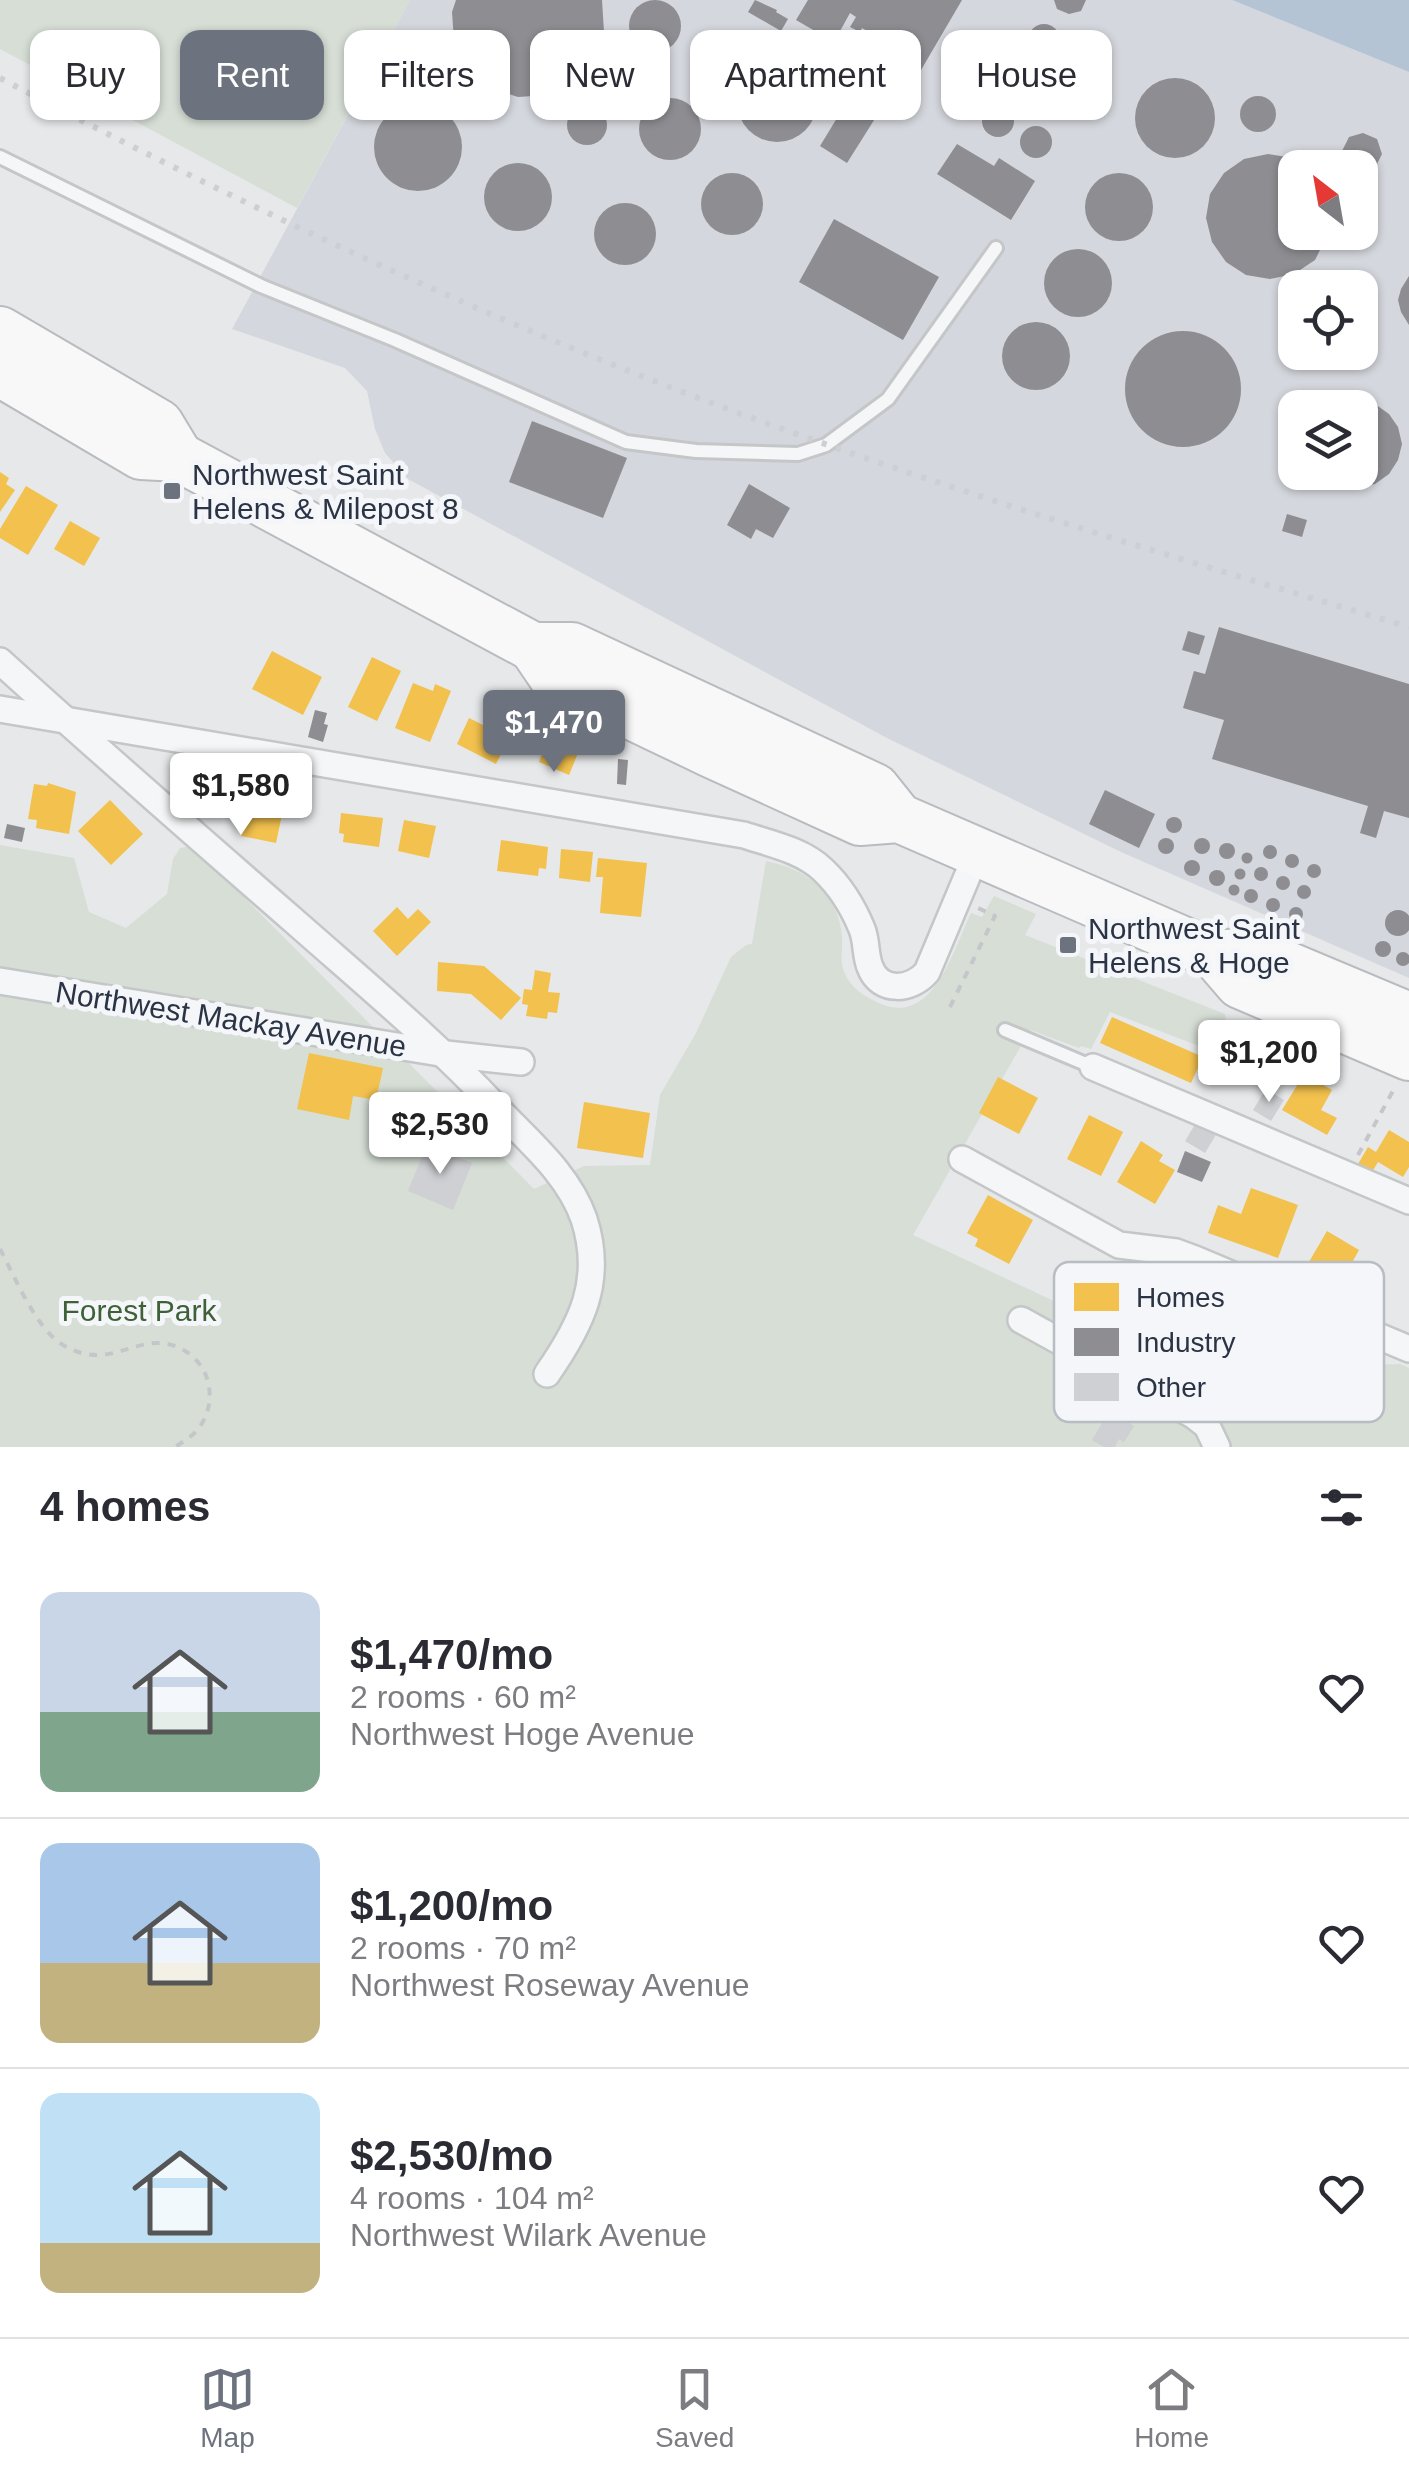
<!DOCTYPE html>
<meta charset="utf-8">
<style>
body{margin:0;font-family:Helvetica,sans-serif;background:#f2f2f3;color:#2b2b33;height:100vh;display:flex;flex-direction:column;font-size:38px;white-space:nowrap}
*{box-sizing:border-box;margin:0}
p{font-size:32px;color:#7c7c81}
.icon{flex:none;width:55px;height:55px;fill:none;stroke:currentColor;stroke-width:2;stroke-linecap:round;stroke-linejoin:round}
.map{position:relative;height:1447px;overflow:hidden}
.drawer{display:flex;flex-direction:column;background:#fff;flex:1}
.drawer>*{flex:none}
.guide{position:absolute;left:30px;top:30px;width:1350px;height:90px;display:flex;gap:20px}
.needle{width:65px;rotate:329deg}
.controls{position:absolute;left:1278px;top:150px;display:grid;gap:20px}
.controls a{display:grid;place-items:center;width:100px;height:100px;border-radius:20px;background:#fff;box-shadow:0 2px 8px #0004;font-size:50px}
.price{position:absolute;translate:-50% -85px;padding:0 22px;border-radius:10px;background:#fff;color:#222;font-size:32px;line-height:65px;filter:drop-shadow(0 2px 5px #0008)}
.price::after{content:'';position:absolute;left:50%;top:60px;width:30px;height:22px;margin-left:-15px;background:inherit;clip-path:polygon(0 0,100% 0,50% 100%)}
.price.active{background:#6c737f;color:#fff}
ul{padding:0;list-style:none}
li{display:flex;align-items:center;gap:30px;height:250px;padding:0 40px}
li+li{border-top:2px solid #e1e1e2}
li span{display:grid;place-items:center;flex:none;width:280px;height:200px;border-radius:20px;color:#555}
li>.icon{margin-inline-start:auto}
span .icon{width:120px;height:120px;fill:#fffc;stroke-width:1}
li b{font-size:42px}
h2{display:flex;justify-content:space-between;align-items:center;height:120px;padding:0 40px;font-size:42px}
.tag{padding:0 35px;border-radius:20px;background:#fff;box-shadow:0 2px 8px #0004;font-size:35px;line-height:90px}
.tag.active{background:#6c737f;color:#fff}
.menu{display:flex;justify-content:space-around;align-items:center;height:140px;border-top:2px solid #e1e1e2;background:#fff;font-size:28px;color:#7c7c81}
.menu a{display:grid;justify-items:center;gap:5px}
.menu .active{color:#6c737f}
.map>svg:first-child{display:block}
.built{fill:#d4d7dd;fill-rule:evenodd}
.green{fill:#d6ded6}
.water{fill:#b4c4d5}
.homes{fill:#f2c14e}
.industry{fill:#8d8d92}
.building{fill:#ced0d3}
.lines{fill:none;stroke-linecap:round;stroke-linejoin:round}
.lane-casing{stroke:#c4c6c8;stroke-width:18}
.street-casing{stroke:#c4c6c8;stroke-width:30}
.highway-casing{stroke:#b8bbbf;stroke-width:52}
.path{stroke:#c5c6ca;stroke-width:4;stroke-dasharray:8 8;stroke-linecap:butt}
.lane{stroke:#f5f6f7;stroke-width:12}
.street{stroke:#f5f6f7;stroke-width:25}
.highway{stroke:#f8f8f8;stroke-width:48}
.rail{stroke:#cecfd2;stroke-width:6;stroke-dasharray:5 10;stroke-linecap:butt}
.poi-dot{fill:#6c737f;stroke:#f4f6f9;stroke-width:4}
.labels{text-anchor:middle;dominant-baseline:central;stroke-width:10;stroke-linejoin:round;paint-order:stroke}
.poi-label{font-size:30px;fill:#2b3445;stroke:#f4f6f9;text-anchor:start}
.street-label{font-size:30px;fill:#2b3445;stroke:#f4f6f9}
.park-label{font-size:30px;fill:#3f6138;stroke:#f4f6f9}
.key{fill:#f4f6f9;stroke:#b8bcc3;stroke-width:2.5}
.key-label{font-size:28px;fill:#2b3445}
</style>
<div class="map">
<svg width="1409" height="1447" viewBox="0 0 1409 1447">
<rect width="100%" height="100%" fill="#e6e8ea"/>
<path class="built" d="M410 0H1232L1409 72V978L1121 852 887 738 408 479 385 453 375 429 367 391 345 368 232 329ZM1295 168H1360V232H1295ZM1295 288H1360V352H1295ZM1295 408H1360V472H1295Z"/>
<g class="green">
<path d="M0 0H410L297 208 0 49Z"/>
<path d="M0 845 74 858 89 912 126 928 167 894 173 859 180 848 193 846 534 1189 584 1166 650 1165 660 1095 696 1033 731 957 746 945 752 944 766 861C806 869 838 892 842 936 843 948 839 962 845 974 851 988 865 997 879 1003 933 1028 953 950 971 913L982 917 994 896 1036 914 1025 935 1225 1014 1227 1029 1219 1041 1199 1046 1110 1012 1091 1049 1081 1046 1079 1048 1030 1030 913 1235 1203 1371 1400 1364 1409 1368V1447H0Z"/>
</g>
<path class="water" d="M1232 0H1409V72Z"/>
<g class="homes">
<path d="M0 472 9 478 6 484 15 490 0 512Z"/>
<path d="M26 486 58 505 28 555 0 538V529Z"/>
<path d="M70 521 100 538 84 566 54 549Z"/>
<path d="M272 651 322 677 303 715 252 689Z"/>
<path d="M372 657 401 671 377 721 348 707Z"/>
<path d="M413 683 433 691 435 684 451 691 430 742 395 728Z"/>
<path d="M469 718 509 738 496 764 457 744Z"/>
<path d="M564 727 580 734 575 746 580 748 569 775 539 762 551 733 560 737Z"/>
<path d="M48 783 76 792 69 834 36 828 37 820 28 819 34 784 47 786Z"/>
<path d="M258 799 272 802 271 808 283 810 276 843 241 836 247 806 256 808Z"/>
<path d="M110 800 143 834 111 865 78 831Z"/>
<path d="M341 813 383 818 379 847 343 842 344 834 339 833Z"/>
<path d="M404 820 436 826 429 858 398 851Z"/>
<path d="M501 840 548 847 546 869 539 868 538 876 497 871Z"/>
<path d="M561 849 593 852 590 882 559 878Z"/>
<path d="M598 858 647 863 641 917 600 913 603 877H596Z"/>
<path d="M397 907 408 919 418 909 431 922 397 956 373 931Z"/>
<path d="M438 962 484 966 521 998 501 1020 471 994 437 991Z"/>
<path d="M535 970 551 973 548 992 560 993 557 1013 548 1012 547 1019 526 1016 528 1005 522 1004 524 989 532 990Z"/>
<path d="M1112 1017 1203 1057 1191 1083 1100 1043Z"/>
<path d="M309 1053 383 1068 376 1100 353 1096 349 1120 297 1109Z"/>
<path d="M1304 1074 1332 1090 1321 1110 1337 1118 1327 1135 1282 1110Z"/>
<path d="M998 1077 1038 1098 1019 1134 979 1113Z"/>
<path d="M584 1102 650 1113 643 1158 577 1148Z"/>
<path d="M1089 1115 1123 1132 1101 1176 1067 1159Z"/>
<path d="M1389 1130 1409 1142V1167L1403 1177 1378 1162 1368 1179 1354 1171 1368 1147 1376 1152Z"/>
<path d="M1141 1141 1163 1155 1159 1161 1175 1170 1155 1204 1117 1182Z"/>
<path d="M1251 1188 1298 1205 1278 1258 1208 1233 1218 1205 1241 1214Z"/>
<path d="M988 1195 1033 1220 1009 1264 975 1246 978 1239 967 1233Z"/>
<path d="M1327 1231 1359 1250 1339 1286 1306 1267Z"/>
</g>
<g class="industry">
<circle cx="655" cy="26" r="26"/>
<path d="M456 0H602L604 32 595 60 575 82 548 95 518 97 490 88 467 68 454 41 452 12Z"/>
<path d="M755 0 777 10 776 12 788 19 781 31 748 12Z"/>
<path d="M808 0H962L921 70 876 44 880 38 862 28 860 32 850 27 856 17 850 13 834 42 796 20Z"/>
<path d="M1054 0H1086L1081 11 1069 14 1057 9Z"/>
<circle cx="1044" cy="40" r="16"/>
<circle cx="1082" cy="60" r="16"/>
<circle cx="777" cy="102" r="40"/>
<circle cx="1022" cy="81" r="16"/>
<path d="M865 72 893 90 847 163 820 146Z"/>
<circle cx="1175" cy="118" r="40"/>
<circle cx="1057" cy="103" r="16"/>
<circle cx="1258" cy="114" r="18"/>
<circle cx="670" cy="129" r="31"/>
<circle cx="418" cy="147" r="44"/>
<circle cx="587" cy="125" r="20"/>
<circle cx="998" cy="121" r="16"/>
<circle cx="1036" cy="142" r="16"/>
<path d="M1363 133 1377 139 1382 154 1375 168 1360 172V168L1347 165 1342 151 1349 137Z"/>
<path d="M957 144 994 166 999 158 1035 181 1011 220 937 174Z"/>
<path d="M1268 154 1292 158 1307 168H1295V232H1329L1315 260 1294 274 1270 279 1246 275 1226 262 1212 242 1206 218 1210 194 1224 173 1244 159Z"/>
<circle cx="518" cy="197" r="34"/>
<circle cx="732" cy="204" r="31"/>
<circle cx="1119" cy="207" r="34"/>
<circle cx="625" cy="234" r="31"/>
<path d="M834 219 939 277 903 340 799 282Z"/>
<circle cx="1078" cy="283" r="34"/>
<path d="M1409 276V325L1401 312 1398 300 1401 289Z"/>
<circle cx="1036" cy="356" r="34"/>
<circle cx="1183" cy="389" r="58"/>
<path d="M1358 401 1375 404 1389 414 1398 427 1402 444 1398 460 1389 474 1375 484 1359 487 1342 484 1325 472H1360V408L1337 406Z"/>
<path d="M532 421 627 458 603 518 509 482Z"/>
<path d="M749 484 790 508 773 538 756 529 751 539 727 525Z"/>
<path d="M1287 514 1307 520 1302 537 1282 531Z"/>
<path d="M1219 627 1409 684V818L1384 811 1376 838 1360 833 1368 806 1212 759 1224 720 1183 708 1194 671 1205 674Z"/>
<path d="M1188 631 1205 636 1199 655 1182 650Z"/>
<path d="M315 710 327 713 324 724 328 725 323 742 308 737Z"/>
<path d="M618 759 628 760 626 785 617 784Z"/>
<path d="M1105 790 1155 814 1139 848 1089 824Z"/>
<circle cx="1174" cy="825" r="8"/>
<path d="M7 824 25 828 22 842 4 838Z"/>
<circle cx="1166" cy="846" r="8"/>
<circle cx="1202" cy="846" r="8"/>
<circle cx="1227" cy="851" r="8"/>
<circle cx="1270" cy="852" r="7"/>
<circle cx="1247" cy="858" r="5.5"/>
<circle cx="1292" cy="861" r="7"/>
<circle cx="1192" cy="868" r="8"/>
<circle cx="1314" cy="871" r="7"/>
<circle cx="1261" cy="874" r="7"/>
<circle cx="1240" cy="874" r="5.5"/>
<circle cx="1217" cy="878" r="8"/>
<circle cx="1283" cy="883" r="7"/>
<circle cx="1234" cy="890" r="5.5"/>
<circle cx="1304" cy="892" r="7"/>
<circle cx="1251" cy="896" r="7"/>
<circle cx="1273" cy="905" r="7"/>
<circle cx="1296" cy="914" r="7"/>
<circle cx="1398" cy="923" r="13"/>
<circle cx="1383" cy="949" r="8"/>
<circle cx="1403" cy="959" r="7"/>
<path d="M1185 1151 1211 1162 1202 1182 1177 1172Z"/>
</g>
<g class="building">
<path d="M1266 1089 1284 1100 1271 1121 1253 1110Z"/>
<path d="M1197 1121 1217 1133 1205 1153 1185 1141Z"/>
<path d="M427 1144 472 1163 453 1210 408 1191Z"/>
<path d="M1117 1398 1137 1410 1129 1423 1134 1426 1124 1442 1119 1439 1115 1447H1104L1092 1440Z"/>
</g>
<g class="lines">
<g class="lane-casing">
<g id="lane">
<path d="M0 157 261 286 395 340 626 442 696 451 798 454 826 445 888 399 996 248"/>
<path d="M1005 1030 1093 1067"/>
</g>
</g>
<g class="street-casing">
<g id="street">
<path d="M0 661C99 751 200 839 301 927 368 986 435 1042 496 1107 528 1141 568 1173 584 1219 604 1281 581 1325 547 1374"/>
<path d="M0 709 744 835C771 844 802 850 823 870 840 886 853 907 862 929 867 941 865 955 870 967 880 994 912 990 927 972L977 853"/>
<path d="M0 981 446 1054 521 1062"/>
<path d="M1093 1067 1409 1201"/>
<path d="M962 1159 1119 1245 1176 1252 1195 1259 1409 1349"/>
<path d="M1021 1320 1193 1415 1207 1426 1217 1447"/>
</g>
</g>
<g class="highway-casing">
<g id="highway">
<path d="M0 331 159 424 179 457"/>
<path d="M0 372 141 455 179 457 533 647H572L875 788 899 818"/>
<path d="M533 647 554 678 711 753 860 821 899 818 1215 955 1240 984 1409 1056"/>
<path d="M1215 955 1254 952 1409 1017"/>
</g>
</g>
<g class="path">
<path d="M950 1007 995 916 978 908"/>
<path d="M1358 1155 1394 1089"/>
<path d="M0 1249C15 1277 36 1329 63 1345 110 1373 136 1332 175 1346 209 1358 220 1399 199 1428 193 1436 184 1441 175 1447"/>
</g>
<use href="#lane" class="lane"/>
<use href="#street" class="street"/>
<use href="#highway" class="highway"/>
<path class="rail" d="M0 78C267 219 542 346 828 445 1019 512 1214 569 1409 627"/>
</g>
<g class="poi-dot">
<rect x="162" y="481" width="20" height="20" rx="5"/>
<rect x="1058" y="935" width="20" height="20" rx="5"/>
</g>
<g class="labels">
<g class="poi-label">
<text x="192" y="474">Northwest Saint<tspan x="192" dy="34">Helens &amp; Milepost 8</tspan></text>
<text x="1088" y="928">Northwest Saint<tspan x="1088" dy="34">Helens &amp; Hoge</tspan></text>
</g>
<g class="street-label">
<text transform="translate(231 1019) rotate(9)">Northwest Mackay Avenue</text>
</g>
<g class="park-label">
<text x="139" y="1310">Forest Park</text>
</g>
</g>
<rect x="1054" y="1262" width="330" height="160" rx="15" class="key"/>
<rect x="1074" y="1283" width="45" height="28" fill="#f2c14e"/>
<rect x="1074" y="1328" width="45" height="28" fill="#8d8d92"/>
<rect x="1074" y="1373" width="45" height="28" fill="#ced0d3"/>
<g class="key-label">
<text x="1136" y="1307">Homes</text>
<text x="1136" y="1352">Industry</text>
<text x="1136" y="1397">Other</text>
</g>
</svg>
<div class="controls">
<a><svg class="needle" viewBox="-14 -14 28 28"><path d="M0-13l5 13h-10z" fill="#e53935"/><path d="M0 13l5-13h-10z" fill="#7c7c81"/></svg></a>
<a><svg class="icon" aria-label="locate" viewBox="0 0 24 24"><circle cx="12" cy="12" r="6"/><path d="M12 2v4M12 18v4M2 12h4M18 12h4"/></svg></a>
<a><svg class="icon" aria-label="layers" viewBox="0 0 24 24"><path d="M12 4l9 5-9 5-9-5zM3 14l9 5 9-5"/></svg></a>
</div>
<b class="price active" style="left:554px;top:775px">$1,470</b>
<b class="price" style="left:241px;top:838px">$1,580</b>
<b class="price" style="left:1269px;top:1105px">$1,200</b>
<b class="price" style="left:440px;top:1177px">$2,530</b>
<div class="guide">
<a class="tag">Buy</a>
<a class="tag active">Rent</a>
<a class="tag">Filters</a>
<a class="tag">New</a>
<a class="tag">Apartment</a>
<a class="tag">House</a>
</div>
</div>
<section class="drawer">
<h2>4 homes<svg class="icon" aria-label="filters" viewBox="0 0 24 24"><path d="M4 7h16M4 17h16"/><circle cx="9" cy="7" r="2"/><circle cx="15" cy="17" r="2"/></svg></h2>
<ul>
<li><span style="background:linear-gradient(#c9d6e8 60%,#7fa58c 0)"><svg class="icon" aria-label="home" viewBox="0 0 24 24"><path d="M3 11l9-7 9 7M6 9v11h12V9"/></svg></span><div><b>$1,470/mo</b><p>2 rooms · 60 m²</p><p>Northwest Hoge Avenue</p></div><svg class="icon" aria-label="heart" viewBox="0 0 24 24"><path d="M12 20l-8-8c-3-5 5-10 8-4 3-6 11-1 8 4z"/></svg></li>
<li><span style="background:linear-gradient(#a9c7e8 60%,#c2b280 0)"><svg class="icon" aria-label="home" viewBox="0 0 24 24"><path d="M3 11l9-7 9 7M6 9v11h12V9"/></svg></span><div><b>$1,200/mo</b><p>2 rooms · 70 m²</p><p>Northwest Roseway Avenue</p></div><svg class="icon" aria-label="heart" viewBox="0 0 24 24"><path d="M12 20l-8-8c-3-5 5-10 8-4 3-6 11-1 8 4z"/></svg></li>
<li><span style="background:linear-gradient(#bfe0f5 75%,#c2b280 0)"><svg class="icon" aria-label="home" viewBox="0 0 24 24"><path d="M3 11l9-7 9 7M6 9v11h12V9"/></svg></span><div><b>$2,530/mo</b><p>4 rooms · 104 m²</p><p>Northwest Wilark Avenue</p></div><svg class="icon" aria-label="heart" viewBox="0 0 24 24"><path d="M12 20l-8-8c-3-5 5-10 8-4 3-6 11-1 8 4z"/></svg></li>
</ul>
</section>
<nav class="menu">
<a class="active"><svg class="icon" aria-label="map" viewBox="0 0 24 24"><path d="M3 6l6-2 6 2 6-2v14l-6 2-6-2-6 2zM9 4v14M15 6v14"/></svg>Map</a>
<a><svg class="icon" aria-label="saved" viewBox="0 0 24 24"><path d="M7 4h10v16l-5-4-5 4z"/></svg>Saved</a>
<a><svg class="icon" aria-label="home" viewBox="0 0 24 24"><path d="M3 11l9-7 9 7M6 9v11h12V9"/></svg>Home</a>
</nav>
